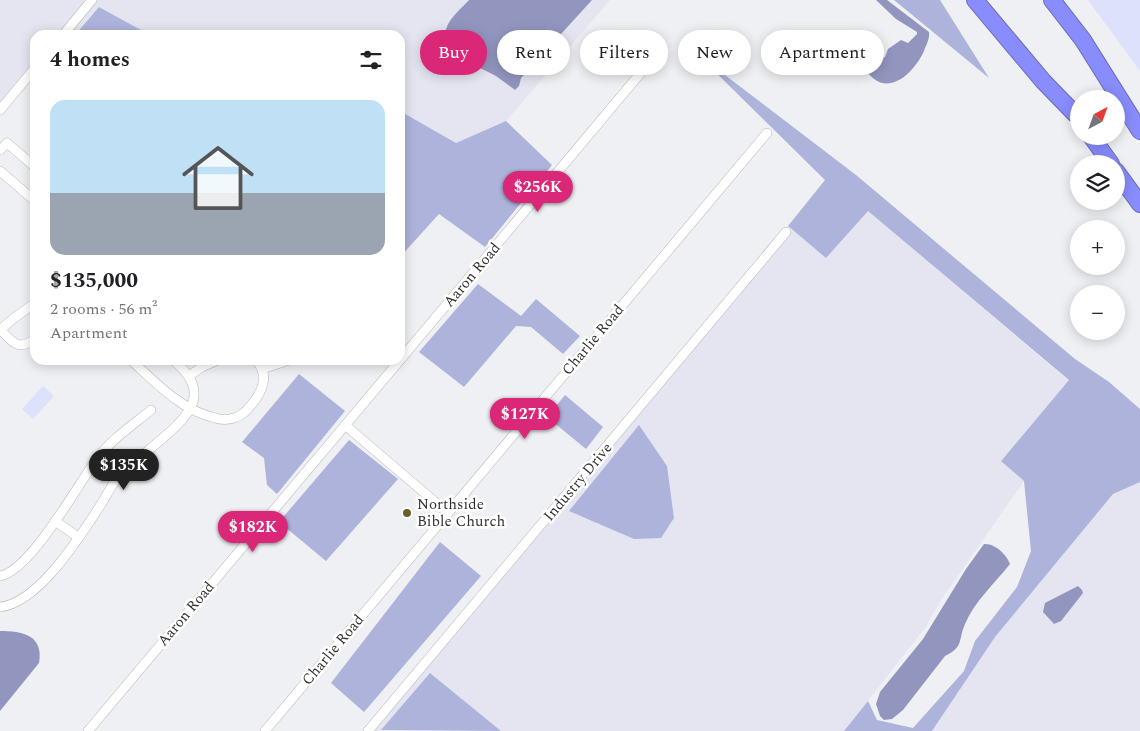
<!DOCTYPE html>
<meta charset="utf-8">
<style>
body{margin:0;font-family:Spectral,serif;background:#f2f2f2;color:#202124;height:100vh;display:flex;flex-direction:column;font-size:19px;white-space:nowrap}
*{box-sizing:border-box;margin:0}
p{font-size:16px;color:#757577}
.icon{flex:none;width:28px;height:28px;fill:none;stroke:currentColor;stroke-width:2;stroke-linecap:round;stroke-linejoin:round}
.map{position:relative;flex:1;overflow:hidden}
.drawer{position:absolute;left:30px;top:30px;width:375px;height:335px;display:flex;flex-direction:column;background:#fff;border-radius:15px;box-shadow:0 2px 12px #0003}
.drawer>*{flex:none}
.guide{position:absolute;left:420px;top:30px;width:475px;height:45px;display:flex;gap:10px}
.needle{width:32px;rotate:41deg}
.controls{position:absolute;left:1070px;top:90px;display:grid;gap:10px}
.controls a{display:grid;place-items:center;width:55px;height:55px;border-radius:50%;background:#fff;box-shadow:0 2px 12px #0003;font-size:25px}
.price{position:absolute;translate:-50% -42px;padding:0 11px;border-radius:18px;background:#db2777;color:#fff;font-size:16px;line-height:32px;filter:drop-shadow(0 1px 2px #0008)}
.price::after{content:'';position:absolute;left:50%;top:30px;width:15px;height:11px;margin-left:-8px;background:inherit;clip-path:polygon(0 0,100% 0,50% 100%)}
.price.selected{background:#222;color:#fff}
ul{padding:0;list-style:none}
li{display:grid;align-content:center;gap:10px;height:265px;padding:0 20px}
li span{display:grid;place-items:center;height:155px;border-radius:15px;color:#555}
li>.icon{margin-inline-start:auto}
span .icon{width:90px;height:90px;fill:#fffc;stroke-width:1}
li b{font-size:21px}
h2{display:flex;justify-content:space-between;align-items:center;height:60px;padding:0 20px;font-size:21px}
.pill{padding:0 18px;border-radius:22px;background:#fff;box-shadow:0 2px 12px #0003;font-size:18px;line-height:45px}
.pill.selected{background:#db2777;color:#fff}
.map>svg:first-child{display:block}
.built{fill:#e4e5f0;fill-rule:evenodd}
.green{fill:#dde1fb}
.forest{fill:#aeb3dc}
.water{fill:#9296bf}
.lines{fill:none;stroke-linecap:round;stroke-linejoin:round}
.street-casing{stroke:#b7b7ba;stroke-width:10}
.highway-casing{stroke:#6a6cb6;stroke-width:18}
.street{stroke:#fff;stroke-width:9}
.highway{stroke:#888cfc;stroke-width:16}
.poi-dot{fill:#685f2c;stroke:#fff;stroke-width:2}
.labels{text-anchor:middle;dominant-baseline:central;stroke-width:5;stroke-linejoin:round;paint-order:stroke}
.street-label{font-size:15px;fill:#323233;stroke:#fff}
.poi-label{font-size:15px;fill:#323233;stroke:#fff;text-anchor:start}
</style>
<div class="map">
<svg width="1140" height="731" viewBox="0 0 1140 731">
<rect width="100%" height="100%" fill="#eff0f3"/>
<g class="built">
<path d="M0 0H610L506 121 456 143 400 111V35H139L141 30 99 7 75 35H35V77L27 71 0 102Z"/>
<path d="M868 211 1069 381 1001 460 1024 481 941 600 925 628 844 731H501L430 673 381 731H362L787 226 826 257ZM639 425 667 466 674 518Z"/>
<path d="M1140 482V731H932L995 637 1113 494Z"/>
</g>
<g class="green">
<path d="M1088 0H1140V71Z"/>
<path d="M43 386 54 396 33 419 22 409Z"/>
</g>
<g class="forest">
<path d="M894 0H940L989 78Z"/>
<path d="M99 7 141 30 139 35H75Z"/>
<path d="M696 53 856 175 1075 359 1109 382 1140 409V482L1113 494 995 637 932 731H844L868 701 877 720 913 728 964 671 975 641 1017 587 1031 551 1024 481 1001 461 1069 380 868 211 826 258 788 226 825 180Z"/>
<path d="M400 111 456 143 506 121 552 165 485 247 439 214 400 257Z"/>
<path d="M478 284 521 316 536 299 580 336 563 354 531 327 516 326 464 387 419 352Z"/>
<path d="M299 374 345 411 277 494 267 485 264 458 242 442Z"/>
<path d="M565 395 603 427 586 449 547 417Z"/>
<path d="M639 425 667 466 674 518 661 538 634 539 569 511Z"/>
<path d="M349 440 398 479 326 561 279 522Z"/>
<path d="M440 542 481 576 364 712 331 683Z"/>
<path d="M430 673 501 731 381 730Z"/>
</g>
<g class="water">
<path d="M469 0H592L521 78 519 86 515 90 496 76 476 66 446 37C443 23 460 10 469 0Z"/>
<path d="M876 0H887L929 32C930 39 926 45 924 51 913 75 885 100 865 69L867 63 885 57 888 49 901 40 908 43 917 34V32L896 19Z"/>
<path d="M984 544C995 543 1007 555 1010 564 995 583 974 602 965 624 958 640 964 647 945 656L903 710 892 719 884 720 880 716 876 704 880 692 923 639 966 569Z"/>
<path d="M1078 586 1082 590 1083 593 1061 621 1054 624 1043 612 1045 603Z"/>
<path d="M0 631C22 631 44 635 39 663L0 711Z"/>
</g>
<g class="lines">
<g class="street-casing">
<g id="street">
<path d="M63 35 92 0"/>
<path d="M0 110 35 68"/>
<path d="M0 150 7 143 35 167"/>
<path d="M0 171 35 201"/>
<path d="M0 330 14 318 35 303"/>
<path d="M1 330C13 343 18 351 35 339"/>
<path d="M131 360C156 383 181 410 215 418 221 420 228 420 234 418 242 416 247 410 252 404 263 391 270 373 255 360"/>
<path d="M400 360 659 51"/>
<path d="M262 369 289 360"/>
<path d="M189 376 202 367 218 360"/>
<path d="M345 425 448 513"/>
<path d="M100 455 122 473"/>
<path d="M55 521 78 537"/>
<path d="M0 576C31 571 79 482 99 456 113 438 134 424 151 410"/>
<path d="M0 607C39 603 80 536 100 506 106 497 111 486 118 477 136 457 187 425 193 402 198 384 186 371 173 360"/>
<path d="M88 731 400 360"/>
<path d="M265 731 767 133"/>
<path d="M368 731 786 232"/>
</g>
</g>
<g class="highway-casing">
<g id="highway">
<path d="M975 0 1043 81 1075 114"/>
<path d="M1052 0 1083 40 1140 131"/>
<path d="M1091 136 1111 164"/>
<path d="M1116 171 1140 204"/>
</g>
</g>
<use href="#street" class="street"/>
<use href="#highway" class="highway"/>
</g>
<circle class="poi-dot" cx="407" cy="513" r="5"/>
<g class="labels">
<g class="street-label">
<text transform="translate(472 275) rotate(-50)">Aaron Road</text>
<text transform="translate(593 340) rotate(-50)">Charlie Road</text>
<text transform="translate(578 482) rotate(-50)">Industry Drive</text>
<text transform="translate(186 614) rotate(-50)">Aaron Road</text>
<text transform="translate(333 650) rotate(-50)">Charlie Road</text>
</g>
<g class="poi-label">
<text x="417" y="504">Northside<tspan x="417" dy="17">Bible Church</tspan></text>
</g>
</g>
</svg>
<div class="controls">
<a><svg class="needle" viewBox="-14 -14 28 28"><path d="M0-13l5 13h-10z" fill="#e53935"/><path d="M0 13l5-13h-10z" fill="#757577"/></svg></a>
<a><svg class="icon" aria-label="layers" viewBox="0 0 24 24"><path d="M12 4l9 5-9 5-9-5zM3 14l9 5 9-5"/></svg></a>
<a>+</a>
<a>−</a>
</div>
<b class="price" style="left:538px;top:213px">$256K</b>
<b class="price" style="left:525px;top:440px">$127K</b>
<b class="price selected" style="left:124px;top:491px">$135K</b>
<b class="price" style="left:253px;top:553px">$182K</b>
<div class="guide">
<a class="pill selected">Buy</a>
<a class="pill">Rent</a>
<a class="pill">Filters</a>
<a class="pill">New</a>
<a class="pill">Apartment</a>
</div>
<section class="drawer">
<h2>4 homes<svg class="icon" aria-label="filters" viewBox="0 0 24 24"><path d="M4 7h16M4 17h16"/><circle cx="9" cy="7" r="2"/><circle cx="15" cy="17" r="2"/></svg></h2>
<ul>
<li><span style="background:linear-gradient(#bfe0f5 60%,#9aa5b1 0)"><svg class="icon" aria-label="home" viewBox="0 0 24 24"><path d="M3 11l9-7 9 7M6 9v11h12V9"/></svg></span><div><b>$135,000</b><p>2 rooms · 56 m²</p><p>Apartment</p></div></li>
</ul>
</section>
</div>
